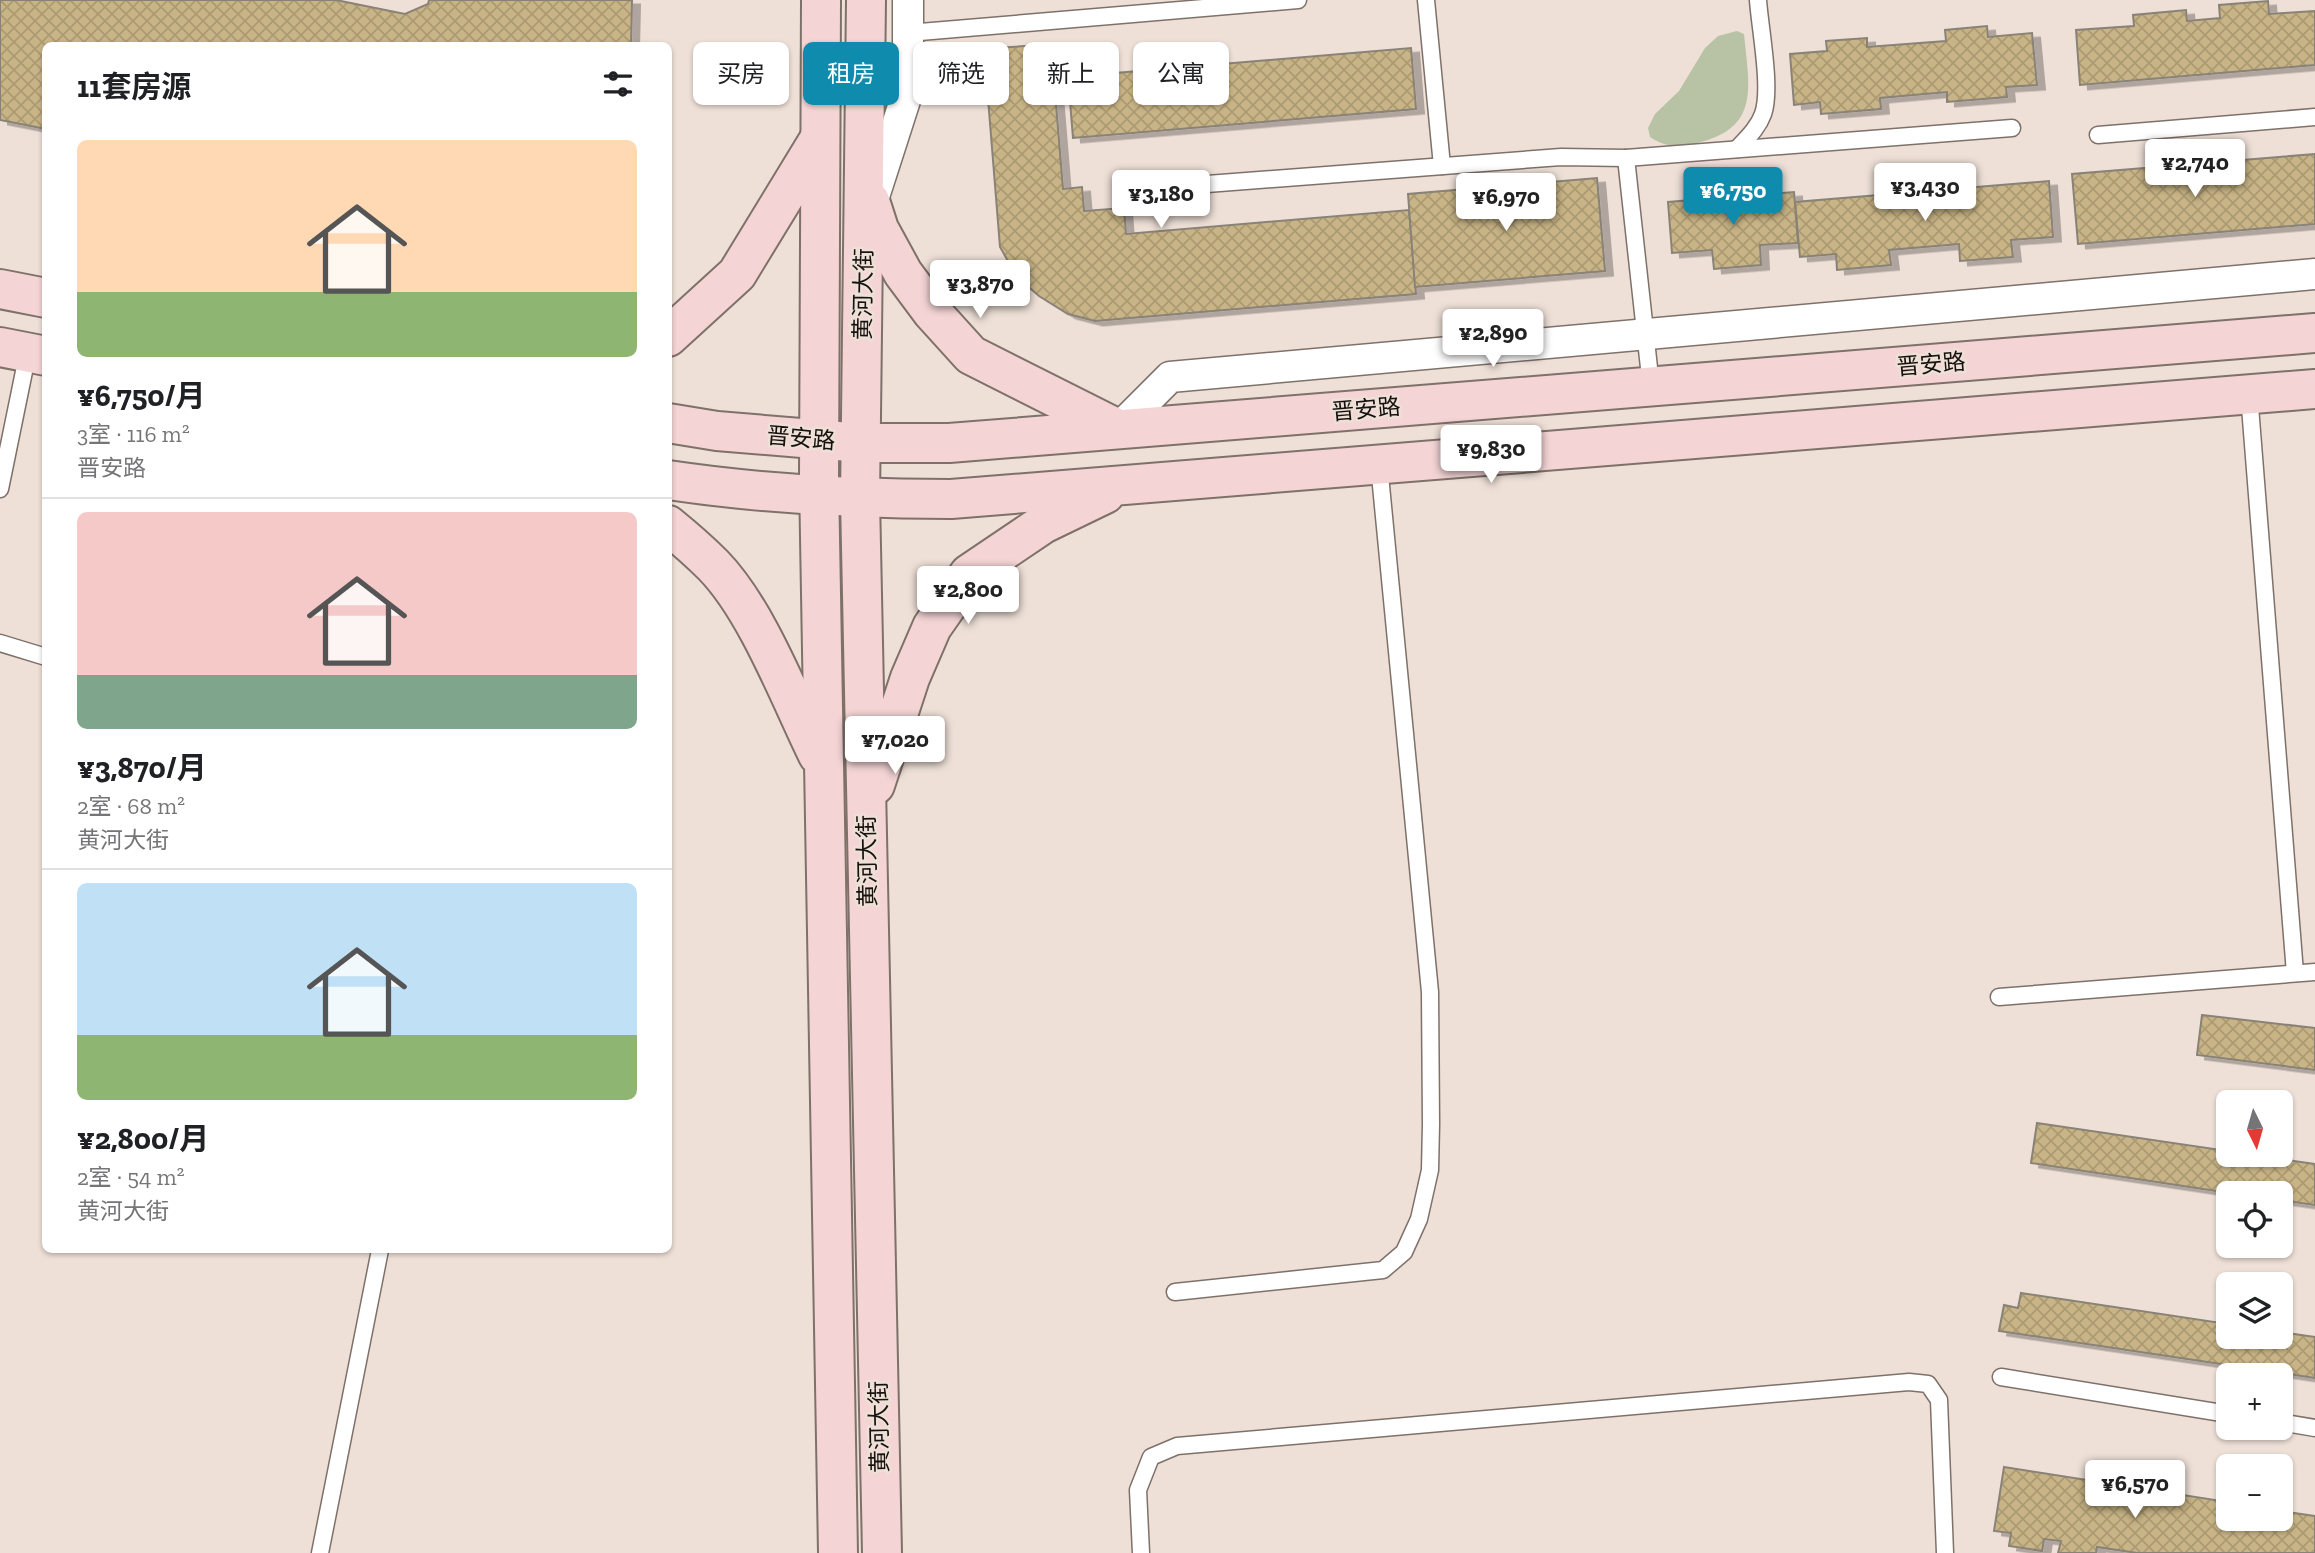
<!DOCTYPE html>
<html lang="zh">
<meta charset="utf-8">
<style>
body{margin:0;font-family:"Zilla Slab","Noto Sans SC",serif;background:#f6f6f6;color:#202124;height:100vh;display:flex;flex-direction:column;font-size:26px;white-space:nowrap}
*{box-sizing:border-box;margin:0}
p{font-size:23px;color:#757577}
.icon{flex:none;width:38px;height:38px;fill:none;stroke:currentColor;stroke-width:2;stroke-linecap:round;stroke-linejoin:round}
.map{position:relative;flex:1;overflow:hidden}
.drawer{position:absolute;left:42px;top:42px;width:630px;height:1211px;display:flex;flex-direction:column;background:#fff;border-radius:10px;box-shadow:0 2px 5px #0004}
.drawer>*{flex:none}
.banner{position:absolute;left:693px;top:42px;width:665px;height:63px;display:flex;gap:14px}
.needle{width:46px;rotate:175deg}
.buttons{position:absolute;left:2216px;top:1090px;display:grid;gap:14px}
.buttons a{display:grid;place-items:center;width:77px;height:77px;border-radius:10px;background:#fff;box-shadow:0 2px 5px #0004;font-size:35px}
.price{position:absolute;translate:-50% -60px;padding:0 16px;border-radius:7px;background:#fff;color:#222;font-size:23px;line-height:46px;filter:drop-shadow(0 2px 4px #0008)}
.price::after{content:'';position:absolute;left:50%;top:42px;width:21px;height:16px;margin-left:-10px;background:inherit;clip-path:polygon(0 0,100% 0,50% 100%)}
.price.selected{background:#0e8bad;color:#fff}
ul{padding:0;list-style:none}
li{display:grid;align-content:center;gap:14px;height:371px;padding:0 35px}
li+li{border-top:2px solid #e0e0e0}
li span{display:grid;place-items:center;height:217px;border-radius:10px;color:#555}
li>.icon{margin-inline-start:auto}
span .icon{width:126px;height:126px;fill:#fffc;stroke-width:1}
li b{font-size:30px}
h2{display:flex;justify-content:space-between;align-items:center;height:84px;padding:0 35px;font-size:30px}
.tag{padding:0 24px;border-radius:10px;background:#fff;box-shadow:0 2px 5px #0004;font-size:24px;line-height:63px}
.tag.selected{background:#0e8bad;color:#fff}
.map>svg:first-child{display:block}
.grass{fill:#b8c2a4}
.building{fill:url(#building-cross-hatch);stroke:#898377;stroke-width:2;filter:url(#shadow)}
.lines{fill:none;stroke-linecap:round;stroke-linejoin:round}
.service-casing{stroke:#7e716a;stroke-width:19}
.minor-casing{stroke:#7e716a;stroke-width:33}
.secondary-casing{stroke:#7e716a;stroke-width:42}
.service{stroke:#fff;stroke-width:16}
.minor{stroke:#fff;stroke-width:30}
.secondary{stroke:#f4d4d5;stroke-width:38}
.labels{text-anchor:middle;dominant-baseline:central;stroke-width:5;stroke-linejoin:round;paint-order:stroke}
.street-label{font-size:23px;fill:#16120f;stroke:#eee0d7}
</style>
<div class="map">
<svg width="2315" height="1553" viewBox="0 0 2315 1553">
<defs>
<pattern id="building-cross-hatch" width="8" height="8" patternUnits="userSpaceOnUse" patternTransform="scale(1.75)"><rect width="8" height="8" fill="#c8b486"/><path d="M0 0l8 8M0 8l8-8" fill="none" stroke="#ab9a72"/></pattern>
<filter id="shadow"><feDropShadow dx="8" dy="4.5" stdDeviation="0" flood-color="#0004"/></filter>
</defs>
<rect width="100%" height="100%" fill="#eee0d7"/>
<path class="grass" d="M1737 31 1744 34C1749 87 1761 128 1697 143 1679 147 1666 148 1650 137L1648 128 1655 114 1679 91 1705 48 1718 36Z"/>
<g class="building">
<path d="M0 0H336L405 14 428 4 429 0H632L631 46H46V129L0 120Z"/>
<path d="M2268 1 2269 14 2315 11V65L2080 85 2076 30 2134 26 2133 15 2186 10 2187 21 2220 18 2219 5Z"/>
<path d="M1987 26 1988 37 2032 33 2037 85 2006 87 2007 97 1947 102V92L1880 98 1881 109 1821 114 1820 102 1794 105 1790 54 1827 51 1826 41 1867 38V47L1946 41 1945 30Z"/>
<path d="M1051 44 1063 189 1082 187 1084 211 1124 208 1126 234 1409 210 1416 294 1095 321 1068 314 1039 296 1017 277 1000 247 984 49Z"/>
<path d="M1411 48 1416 109 1073 138 1068 77Z"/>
<path d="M2315 154V224L2078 244 2072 174Z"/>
<path d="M1597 178 1605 271 1415 287 1408 194Z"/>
<path d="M2049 181 2053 237 2011 240 2013 257 1960 261 1959 244 1889 250 1891 265 1837 270 1836 254 1800 257 1795 202Z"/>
<path d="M1794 192 1798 243 1760 245 1761 265 1714 269 1712 250 1672 253 1668 202Z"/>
<path d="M2202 1015 2315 1028V1070L2197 1055Z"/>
<path d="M2037 1123 2228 1151V1155H2253L2315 1164V1205L2280 1200V1194H2236L2031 1163Z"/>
<path d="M2021 1293 2228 1324V1337H2280V1332L2315 1337V1378L1999 1331 2004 1305 2018 1308Z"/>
<path d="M2004 1467 2228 1502V1519H2280V1511L2315 1516V1553H2137L2097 1547 2096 1553H2058L2061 1541 2044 1539 2042 1551 2009 1546 2011 1533 1994 1531Z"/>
</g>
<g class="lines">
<g class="service-casing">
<g id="service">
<path d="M1426 0 1442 166"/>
<path d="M908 33 1298 0"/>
<path d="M2098 135 2315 117"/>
<path d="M1737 149C1747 138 1758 128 1763 114 1772 89 1760 29 1758 0"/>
<path d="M1626 158 1651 386"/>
<path d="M1142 189 1561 157 1626 158 2012 128"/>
<path d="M2249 394 2295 973"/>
<path d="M0 489 28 352"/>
<path d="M0 643 46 657"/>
<path d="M1999 997 2315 972"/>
<path d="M1175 1292 1383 1270 1404 1252 1419 1219 1430 1170 1431 1124 1430 992 1379 465"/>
<path d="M2001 1377 2228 1414"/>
<path d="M2280 1422 2315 1428"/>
<path d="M320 1553 380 1250"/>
<path d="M1141 1553 1138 1490 1151 1457 1177 1446 1909 1382 1928 1384 1939 1400 1945 1553"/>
</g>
</g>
<g class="minor-casing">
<g id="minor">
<path d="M871 206 908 91V0"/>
<path d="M1118 429 1170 377 2315 274"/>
</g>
</g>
<g class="secondary-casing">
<g id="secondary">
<path d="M821 0 819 481 838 1553"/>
<path d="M866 0 860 499 882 1553"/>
<path d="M870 201 879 229 903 273 932 312 971 355 1118 429"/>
<path d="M0 289 46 298"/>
<path d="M668 337 737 274 820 138"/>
<path d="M0 347 46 356"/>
<path d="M668 423 717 431 862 443H949L2315 333"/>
<path d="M668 480C763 494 856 499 951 499L2315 389"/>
<path d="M668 525C684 538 699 551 713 565 757 610 790 698 818 755"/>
<path d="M875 785 910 678 932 627 969 574 1043 524 1105 494"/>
</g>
</g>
<use href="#service" class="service"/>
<use href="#minor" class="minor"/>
<use href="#secondary" class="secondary"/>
</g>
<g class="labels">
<g class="street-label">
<text transform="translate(863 294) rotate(-89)">黄河大街</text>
<text transform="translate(1931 364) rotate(-5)">晋安路</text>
<text transform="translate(1366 409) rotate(-5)">晋安路</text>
<text transform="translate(801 438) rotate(5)">晋安路</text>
<text transform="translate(867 861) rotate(-91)">黄河大街</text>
<text transform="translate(879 1427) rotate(-91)">黄河大街</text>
</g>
</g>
</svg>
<div class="buttons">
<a><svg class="needle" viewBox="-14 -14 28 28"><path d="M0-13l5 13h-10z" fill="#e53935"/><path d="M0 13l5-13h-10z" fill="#757577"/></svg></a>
<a><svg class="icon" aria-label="locate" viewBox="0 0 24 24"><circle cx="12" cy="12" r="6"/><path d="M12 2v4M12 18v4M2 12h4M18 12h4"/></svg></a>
<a><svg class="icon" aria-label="layers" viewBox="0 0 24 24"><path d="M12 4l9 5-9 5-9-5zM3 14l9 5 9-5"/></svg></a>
<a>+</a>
<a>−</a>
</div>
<b class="price" style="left:2195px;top:199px">¥2,740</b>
<b class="price" style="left:1925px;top:223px">¥3,430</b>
<b class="price selected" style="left:1733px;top:227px">¥6,750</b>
<b class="price" style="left:1161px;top:230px">¥3,180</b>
<b class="price" style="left:1506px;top:233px">¥6,970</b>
<b class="price" style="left:980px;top:320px">¥3,870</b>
<b class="price" style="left:1493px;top:369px">¥2,890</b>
<b class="price" style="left:1491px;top:485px">¥9,830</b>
<b class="price" style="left:968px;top:626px">¥2,800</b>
<b class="price" style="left:895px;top:776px">¥7,020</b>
<b class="price" style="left:2135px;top:1520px">¥6,570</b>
<div class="banner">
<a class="tag">买房</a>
<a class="tag selected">租房</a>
<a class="tag">筛选</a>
<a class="tag">新上</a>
<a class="tag">公寓</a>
</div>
<section class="drawer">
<h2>11套房源<svg class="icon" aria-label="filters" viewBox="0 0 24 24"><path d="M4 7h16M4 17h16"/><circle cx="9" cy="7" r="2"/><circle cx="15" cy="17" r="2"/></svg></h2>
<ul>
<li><span style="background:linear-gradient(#ffd9b3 70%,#8fb573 0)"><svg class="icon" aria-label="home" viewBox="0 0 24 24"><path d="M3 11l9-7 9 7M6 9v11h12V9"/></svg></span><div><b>¥6,750/月</b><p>3室 · 116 m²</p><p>晋安路</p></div></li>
<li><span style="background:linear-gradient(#f6c9c9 75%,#7fa58c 0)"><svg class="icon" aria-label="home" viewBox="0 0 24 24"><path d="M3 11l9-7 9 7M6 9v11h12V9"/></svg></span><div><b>¥3,870/月</b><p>2室 · 68 m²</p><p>黄河大街</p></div></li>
<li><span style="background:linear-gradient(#bfe0f5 70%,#8fb573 0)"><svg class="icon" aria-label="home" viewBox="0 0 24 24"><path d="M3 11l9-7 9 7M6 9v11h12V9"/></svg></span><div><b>¥2,800/月</b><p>2室 · 54 m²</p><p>黄河大街</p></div></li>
</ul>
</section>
</div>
